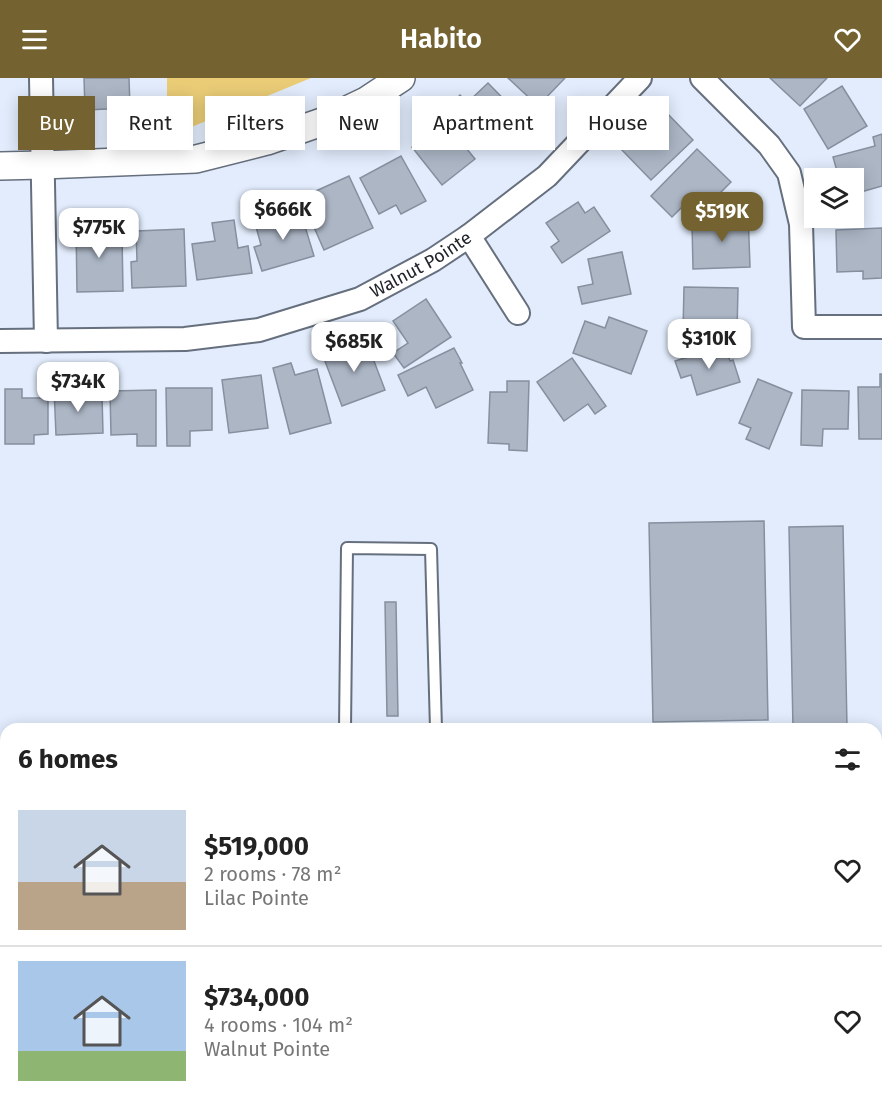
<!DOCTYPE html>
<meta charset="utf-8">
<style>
body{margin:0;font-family:"Fira Sans",sans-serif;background:#f6f6f6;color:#222;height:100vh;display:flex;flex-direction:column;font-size:22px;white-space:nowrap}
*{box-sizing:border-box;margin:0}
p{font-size:20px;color:#767676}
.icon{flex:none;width:33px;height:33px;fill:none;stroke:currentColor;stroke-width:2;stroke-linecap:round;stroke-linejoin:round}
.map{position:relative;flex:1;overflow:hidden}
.sheet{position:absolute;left:0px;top:645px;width:882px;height:384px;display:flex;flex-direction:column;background:#fff;border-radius:18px 18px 0 0;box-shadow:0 3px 15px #0003}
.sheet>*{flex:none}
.hud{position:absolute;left:18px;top:18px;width:846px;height:54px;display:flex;gap:12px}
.tools{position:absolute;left:804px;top:90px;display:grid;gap:12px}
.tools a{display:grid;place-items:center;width:60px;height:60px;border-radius:0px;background:#fff;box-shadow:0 3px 15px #0003;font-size:30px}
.price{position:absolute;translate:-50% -51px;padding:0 14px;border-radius:12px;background:#fff;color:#222;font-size:20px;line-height:39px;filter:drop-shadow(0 2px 3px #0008)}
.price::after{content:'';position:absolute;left:50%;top:36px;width:18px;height:14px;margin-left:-9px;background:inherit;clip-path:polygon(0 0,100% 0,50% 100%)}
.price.current{background:#746330;color:#fff}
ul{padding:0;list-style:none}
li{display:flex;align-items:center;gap:18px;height:150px;padding:0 18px}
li+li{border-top:2px solid #e0e0e0}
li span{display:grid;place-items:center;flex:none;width:168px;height:120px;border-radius:0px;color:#555}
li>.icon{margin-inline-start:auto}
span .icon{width:72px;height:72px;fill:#fffc;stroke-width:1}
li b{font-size:26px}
h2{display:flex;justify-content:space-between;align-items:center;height:72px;padding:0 18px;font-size:26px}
.pill{padding:0 21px;border-radius:0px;background:#fff;box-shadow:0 3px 15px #0003;font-size:21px;line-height:54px}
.pill.current{background:#746330;color:#fff}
header{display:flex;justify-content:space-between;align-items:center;height:78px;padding:0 18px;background:#746330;color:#fff;font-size:27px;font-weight:600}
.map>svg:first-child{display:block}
.green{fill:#eacc77}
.building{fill:#acb6c5;stroke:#858f9d;stroke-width:1.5}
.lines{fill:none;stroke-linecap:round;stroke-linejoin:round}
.service-casing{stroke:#666f7d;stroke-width:14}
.minor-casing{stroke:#666f7d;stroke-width:26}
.tertiary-casing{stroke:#666f7d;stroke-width:30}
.service{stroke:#fff;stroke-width:10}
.minor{stroke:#fff;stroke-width:22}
.tertiary{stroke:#fff;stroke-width:27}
.labels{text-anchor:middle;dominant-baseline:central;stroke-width:4.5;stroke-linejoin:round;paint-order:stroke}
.street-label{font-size:18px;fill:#20242a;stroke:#f7f9fc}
</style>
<header><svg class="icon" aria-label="menu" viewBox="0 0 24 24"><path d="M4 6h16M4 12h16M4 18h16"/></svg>Habito<svg class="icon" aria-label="heart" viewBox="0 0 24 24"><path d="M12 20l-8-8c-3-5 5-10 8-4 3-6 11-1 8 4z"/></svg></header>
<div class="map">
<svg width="882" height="1029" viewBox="0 0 882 1029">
<rect width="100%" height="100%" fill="#e2ecfc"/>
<path class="green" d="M167 0H311L194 48 167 53Z"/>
<g class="building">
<path d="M84 0H129L130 30 85 32Z"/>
<path d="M508 0H565L538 28Z"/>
<path d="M770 0H827L800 28Z"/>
<path d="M488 5 524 42 493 71 450 27 460 17 467 25Z"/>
<path d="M842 8 867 48 828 71 804 31Z"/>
<path d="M664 32 693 62 651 102 622 72Z"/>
<path d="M444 43 475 81 442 107 412 69Z"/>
<path d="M882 56V108L854 116V100H839L833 79 875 68 873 59Z"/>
<path d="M697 71 731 104 693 142 681 130 672 139 651 118Z"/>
<path d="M401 78 426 123 401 136 396 127 379 136 360 100Z"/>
<path d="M349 98 373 150 324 172 313 147 319 145 307 117Z"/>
<path d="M578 124 585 135 594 129 610 153 562 185 551 169 559 163 546 145Z"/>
<path d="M300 132 314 178 262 193 254 169 261 167 255 145Z"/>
<path d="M748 133 750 189 693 191 692 145 727 143V134Z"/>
<path d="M234 142 238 170 248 168 252 195 197 202 192 166 215 163 212 145Z"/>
<path d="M76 147H110V158L122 157 123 213 77 214Z"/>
<path d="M882 150V200L863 201V193L837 194 836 152Z"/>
<path d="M184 151 186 208 132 210 131 184 137 183 136 153Z"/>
<path d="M622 174 631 216 582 226 578 209 593 206 588 181Z"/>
<path d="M684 209 738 210 737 254 683 253Z"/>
<path d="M426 221 451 259 404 290 393 275 408 265 393 243Z"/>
<path d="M609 239 647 253 631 296 573 275 585 243 605 250Z"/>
<path d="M366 262 385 312 342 328 323 278Z"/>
<path d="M725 268 730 283 733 282 740 304 697 317 691 297 681 300 675 283Z"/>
<path d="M454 270 462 285H460L473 312 436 330 426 309 408 318 398 297Z"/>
<path d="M572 280 606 328 595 336 588 326 564 343 537 304Z"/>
<path d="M291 285 295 297 317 291 331 345 290 356 273 290Z"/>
<path d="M880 296H882V361H859L858 309H880Z"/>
<path d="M261 297 268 350 229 355 222 302Z"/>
<path d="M758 301 792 315 769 371 746 361 751 350 739 345Z"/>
<path d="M507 303H529L527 373 509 372V366L488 365 490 314H507Z"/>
<path d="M54 310H73V318L102 317 103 355 56 357Z"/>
<path d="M166 310H212V352L190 353V368H167Z"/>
<path d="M5 311H22V320H48V356L34 357V366H5Z"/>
<path d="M156 312V368H137V356L111 357 110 313Z"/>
<path d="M802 312 849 313 848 351H823L822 368 801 367Z"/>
<path d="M764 443 768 642 653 644 649 445Z"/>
<path d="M843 448 847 649 793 650 789 449Z"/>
<path d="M385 524H396L398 638H387Z"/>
<path d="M663 1023H686V1029H664Z"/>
<rect x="707" y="1023" width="71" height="6"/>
<rect x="800" y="1023" width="16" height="6"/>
</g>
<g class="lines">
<g class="service-casing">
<g id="service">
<path d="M345 651 347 470 431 471 436 651"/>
<path d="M347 1023V1029"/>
<path d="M516 1023 517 1029"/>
<path d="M694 1029 695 1023"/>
</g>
</g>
<g class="minor-casing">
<g id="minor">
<path d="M41 0 46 263"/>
<path d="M702 0 769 67 789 95 801 146 804 249H882"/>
<path d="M469 158 518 235"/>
<path id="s1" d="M0 263 185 261 259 252 360 221 433 182 469 158 547 98 640 0"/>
</g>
</g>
<g class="tertiary-casing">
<path id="tertiary" d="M0 88 42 87 196 81 267 63 322 44 366 23 401 0"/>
</g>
<use href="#service" class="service"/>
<use href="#minor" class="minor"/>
<use href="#tertiary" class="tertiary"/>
</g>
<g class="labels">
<g class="street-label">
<text stroke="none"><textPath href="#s1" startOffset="435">Walnut Pointe</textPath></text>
</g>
</g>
</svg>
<div class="tools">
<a><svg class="icon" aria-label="layers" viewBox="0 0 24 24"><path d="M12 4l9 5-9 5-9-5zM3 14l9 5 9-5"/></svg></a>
</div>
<b class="price" style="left:283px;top:163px">$666K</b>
<b class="price current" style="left:722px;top:165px">$519K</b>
<b class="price" style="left:99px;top:181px">$775K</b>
<b class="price" style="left:709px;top:292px">$310K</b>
<b class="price" style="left:354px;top:295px">$685K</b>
<b class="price" style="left:78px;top:335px">$734K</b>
<div class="hud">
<a class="pill current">Buy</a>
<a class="pill">Rent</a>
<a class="pill">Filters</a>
<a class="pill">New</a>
<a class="pill">Apartment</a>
<a class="pill">House</a>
</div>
<section class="sheet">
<h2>6 homes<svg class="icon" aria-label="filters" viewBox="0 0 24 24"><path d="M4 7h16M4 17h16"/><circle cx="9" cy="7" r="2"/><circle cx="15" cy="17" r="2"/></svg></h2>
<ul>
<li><span style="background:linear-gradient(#c9d6e8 60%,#b9a48a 0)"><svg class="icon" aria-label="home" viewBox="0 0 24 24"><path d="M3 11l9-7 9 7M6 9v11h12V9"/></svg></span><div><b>$519,000</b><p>2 rooms · 78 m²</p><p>Lilac Pointe</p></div><svg class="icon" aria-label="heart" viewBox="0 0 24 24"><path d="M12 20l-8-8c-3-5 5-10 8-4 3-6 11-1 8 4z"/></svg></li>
<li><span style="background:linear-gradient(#a9c7e8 75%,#8fb573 0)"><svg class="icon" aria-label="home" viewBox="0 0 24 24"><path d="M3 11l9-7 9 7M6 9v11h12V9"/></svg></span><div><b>$734,000</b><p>4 rooms · 104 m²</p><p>Walnut Pointe</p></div><svg class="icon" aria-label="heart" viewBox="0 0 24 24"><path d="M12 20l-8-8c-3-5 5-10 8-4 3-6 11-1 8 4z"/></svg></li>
</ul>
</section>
</div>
